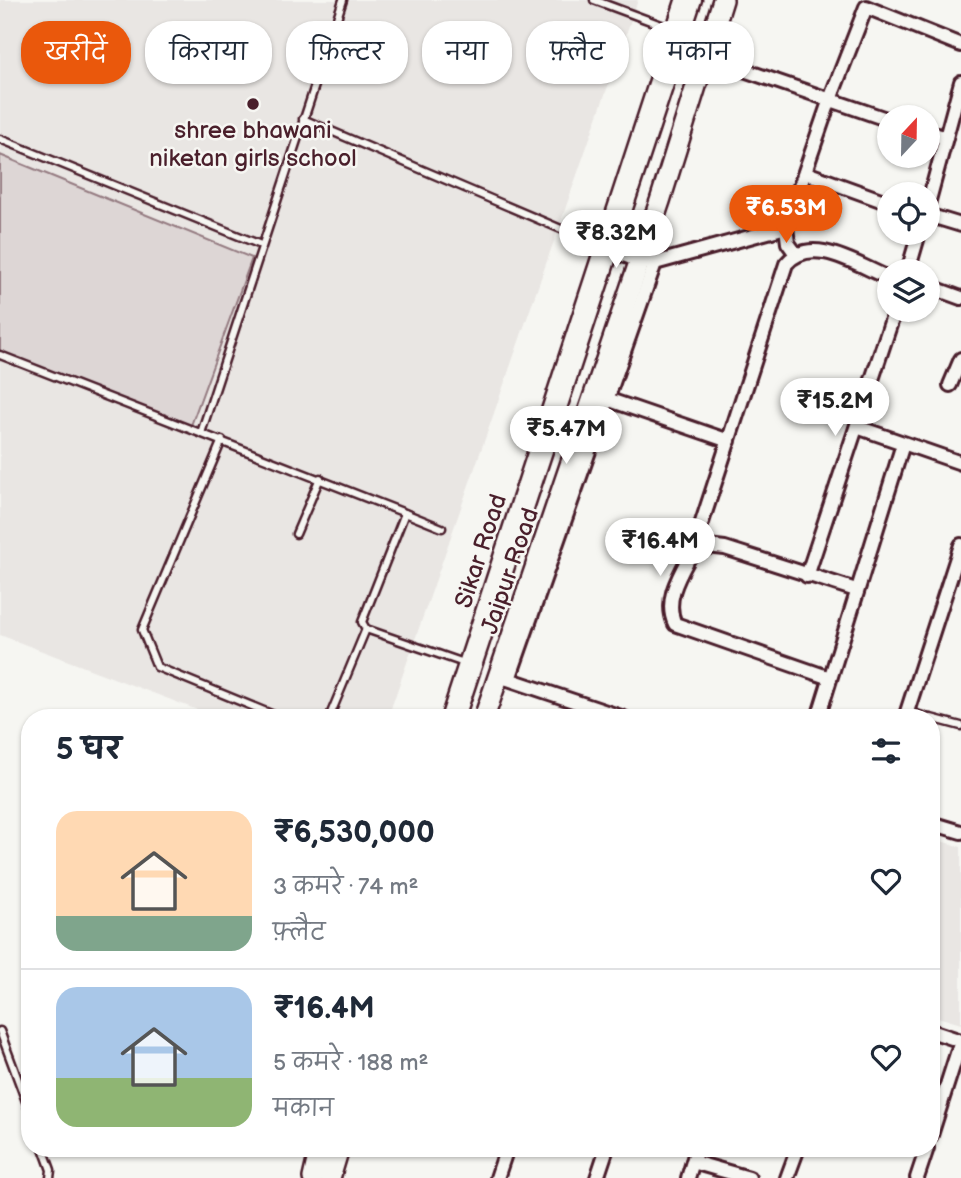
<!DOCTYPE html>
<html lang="hi">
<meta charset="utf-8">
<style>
body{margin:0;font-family:"Balsamiq Sans","Playpen Sans Deva",sans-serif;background:#f2f2f3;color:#1f2937;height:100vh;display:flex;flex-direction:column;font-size:26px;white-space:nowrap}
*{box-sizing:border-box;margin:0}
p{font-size:23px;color:#747a83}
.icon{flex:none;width:38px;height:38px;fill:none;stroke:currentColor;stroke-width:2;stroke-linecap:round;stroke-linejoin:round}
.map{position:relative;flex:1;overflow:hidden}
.details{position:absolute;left:21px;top:709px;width:919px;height:448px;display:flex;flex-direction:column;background:#fff;border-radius:28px;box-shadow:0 2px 5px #0004}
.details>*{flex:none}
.banner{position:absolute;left:21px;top:21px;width:920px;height:63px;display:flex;gap:14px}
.needle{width:46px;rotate:22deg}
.buttons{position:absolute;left:877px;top:105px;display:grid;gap:14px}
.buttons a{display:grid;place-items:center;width:63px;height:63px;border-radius:50%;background:#fff;box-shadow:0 2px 5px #0004;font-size:35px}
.price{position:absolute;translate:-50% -60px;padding:0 16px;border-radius:24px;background:#fff;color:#222;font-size:23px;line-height:46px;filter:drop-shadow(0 2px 4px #0008)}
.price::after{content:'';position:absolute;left:50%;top:42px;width:21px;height:16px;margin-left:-10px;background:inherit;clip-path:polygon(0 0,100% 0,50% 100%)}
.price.selected{background:#ea580c;color:#fff}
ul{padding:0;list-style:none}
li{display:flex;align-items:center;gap:21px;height:175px;padding:0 35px}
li+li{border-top:2px solid #e0e1e3}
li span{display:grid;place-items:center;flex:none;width:196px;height:140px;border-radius:21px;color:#555}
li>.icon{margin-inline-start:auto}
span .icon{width:84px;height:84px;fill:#fffc;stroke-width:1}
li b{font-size:30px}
h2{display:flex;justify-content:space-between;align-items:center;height:84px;padding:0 35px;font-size:30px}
.chip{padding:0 24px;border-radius:28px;background:#fff;box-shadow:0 2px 5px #0004;font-size:24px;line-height:63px}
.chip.selected{background:#ea580c;color:#fff}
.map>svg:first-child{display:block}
.built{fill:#e9e6e3}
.green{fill:#ddd6d5;stroke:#947a80;stroke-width:2}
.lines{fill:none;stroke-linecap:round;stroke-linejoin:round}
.lane-casing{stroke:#4a1f2b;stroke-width:11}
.street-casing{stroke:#4a1f2b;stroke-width:18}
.primary-casing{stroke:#4a1f2b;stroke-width:24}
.lane{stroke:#f6f6f2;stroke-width:6}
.street{stroke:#f6f6f2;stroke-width:12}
.primary{stroke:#f6f6f2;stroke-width:19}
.poi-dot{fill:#4a1f2b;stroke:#f6f6f2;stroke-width:2.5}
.labels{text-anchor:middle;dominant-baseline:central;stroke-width:5;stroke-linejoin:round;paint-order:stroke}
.poi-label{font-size:24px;fill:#4a1f2b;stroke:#f6f6f2}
.street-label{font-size:24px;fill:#4a1f2b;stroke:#f6f6f2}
</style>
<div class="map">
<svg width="961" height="1178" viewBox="0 0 961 1178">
<rect width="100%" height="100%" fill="#f6f6f2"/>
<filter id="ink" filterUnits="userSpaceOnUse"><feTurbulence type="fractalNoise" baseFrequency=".0143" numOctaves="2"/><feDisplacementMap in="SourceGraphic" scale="14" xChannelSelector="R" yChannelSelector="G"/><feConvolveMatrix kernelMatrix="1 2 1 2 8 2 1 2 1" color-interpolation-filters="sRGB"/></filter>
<g filter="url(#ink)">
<g class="built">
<path d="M0 0H638L388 717H216L0 635Z"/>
<path d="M931 838 961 847V1024L931 1015Z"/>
</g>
<path class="green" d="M0 155 252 258 189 431 0 352Z"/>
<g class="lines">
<g class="lane-casing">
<g id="lane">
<path d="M594 0 672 29"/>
<path d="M303 119 601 246"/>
<path d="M0 139 261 245"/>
<path d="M0 355 405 513 362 622 366 629 467 664"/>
<path d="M201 433 343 0"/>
<path d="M222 440 142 630 157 667 281 718"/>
<path d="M405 513 442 528"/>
<path d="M296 534 320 478"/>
<path d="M907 711 929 718"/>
<path d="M329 718 366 629"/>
<path d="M461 718 698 0"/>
<path d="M931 718 961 726"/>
<path d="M0 1031 30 1112"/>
<path d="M43 1148 51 1170 50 1178"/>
</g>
</g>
<g class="street-casing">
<g id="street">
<path d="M706 57 889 120"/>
<path d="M928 132 946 138"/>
<path d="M806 173 889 203"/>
<path d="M928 204 961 82"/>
<path d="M928 215 961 225"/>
<path d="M786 227 788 243 796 254"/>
<path d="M605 248 639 261 655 263 786 227 829 102 866 7 961 45"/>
<path d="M908 271 919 233"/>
<path d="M928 286 961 298"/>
<path d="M950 385 961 359"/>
<path d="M601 397 729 441"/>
<path d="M857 427 961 463"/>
<path d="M693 550 786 264C811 233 859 266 889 278"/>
<path d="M807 576 895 310"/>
<path d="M502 677 624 718"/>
<path d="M830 678 675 624C663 599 681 573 693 550L707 546 725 548 856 590"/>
<path d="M509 679 655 263"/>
<path d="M818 718 903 444"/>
<path d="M905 718 961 545"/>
<path d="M931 823 961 832"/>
<path d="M931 1031 961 1041 931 1135"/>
<path d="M693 1162 749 1178"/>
<path d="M497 1178 507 1148"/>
<path d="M597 1178 607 1148"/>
<path d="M688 1178 697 1148"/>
<path d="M787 1178 798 1148"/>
<path d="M917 1178 927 1148"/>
</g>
</g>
<g class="primary-casing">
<g id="primary">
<path d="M451 718 686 0"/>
<path d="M484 718 660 201 723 0"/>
<path d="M313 1178 320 1148"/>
<path d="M330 1178 339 1148"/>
</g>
</g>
<use href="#lane" class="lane"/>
<use href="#street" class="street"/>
<use href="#primary" class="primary"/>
</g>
</g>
<circle class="poi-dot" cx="253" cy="104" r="7"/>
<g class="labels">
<g class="poi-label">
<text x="253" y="130">shree bhawani<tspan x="253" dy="28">niketan girls school</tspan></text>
</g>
<g class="street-label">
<text transform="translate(481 551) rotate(-72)">Sikar Road</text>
<text transform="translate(510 571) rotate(-71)">Jaipur Road</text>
</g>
</g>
</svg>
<div class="buttons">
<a><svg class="needle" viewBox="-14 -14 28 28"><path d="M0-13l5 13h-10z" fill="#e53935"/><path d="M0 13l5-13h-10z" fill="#747a83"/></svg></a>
<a><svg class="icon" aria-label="locate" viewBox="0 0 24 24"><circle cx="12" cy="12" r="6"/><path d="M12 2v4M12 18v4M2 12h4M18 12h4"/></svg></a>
<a><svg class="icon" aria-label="layers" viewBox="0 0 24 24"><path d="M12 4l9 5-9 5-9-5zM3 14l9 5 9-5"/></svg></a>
</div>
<b class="price selected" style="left:786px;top:245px">₹6.53M</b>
<b class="price" style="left:616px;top:270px">₹8.32M</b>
<b class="price" style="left:835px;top:438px">₹15.2M</b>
<b class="price" style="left:566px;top:466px">₹5.47M</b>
<b class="price" style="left:660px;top:578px">₹16.4M</b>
<div class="banner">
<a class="chip selected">खरीदें</a>
<a class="chip">किराया</a>
<a class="chip">फ़िल्टर</a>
<a class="chip">नया</a>
<a class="chip">फ़्लैट</a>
<a class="chip">मकान</a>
</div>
<section class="details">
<h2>5 घर<svg class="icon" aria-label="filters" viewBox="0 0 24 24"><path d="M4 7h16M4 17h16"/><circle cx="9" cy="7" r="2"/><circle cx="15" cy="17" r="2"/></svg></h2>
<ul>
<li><span style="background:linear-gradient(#ffd9b3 75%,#7fa58c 0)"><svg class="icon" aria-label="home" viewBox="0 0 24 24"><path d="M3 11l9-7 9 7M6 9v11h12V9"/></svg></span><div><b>₹6,530,000</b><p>3 कमरे · 74 m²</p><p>फ़्लैट</p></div><svg class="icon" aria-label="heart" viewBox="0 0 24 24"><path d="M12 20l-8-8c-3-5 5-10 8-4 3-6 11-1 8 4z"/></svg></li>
<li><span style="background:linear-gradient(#a9c7e8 65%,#8fb573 0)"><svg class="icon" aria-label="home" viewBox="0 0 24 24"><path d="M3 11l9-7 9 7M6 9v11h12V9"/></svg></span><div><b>₹16.4M</b><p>5 कमरे · 188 m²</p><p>मकान</p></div><svg class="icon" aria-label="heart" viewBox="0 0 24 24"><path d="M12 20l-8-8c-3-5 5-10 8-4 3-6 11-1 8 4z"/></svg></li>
</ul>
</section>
</div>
